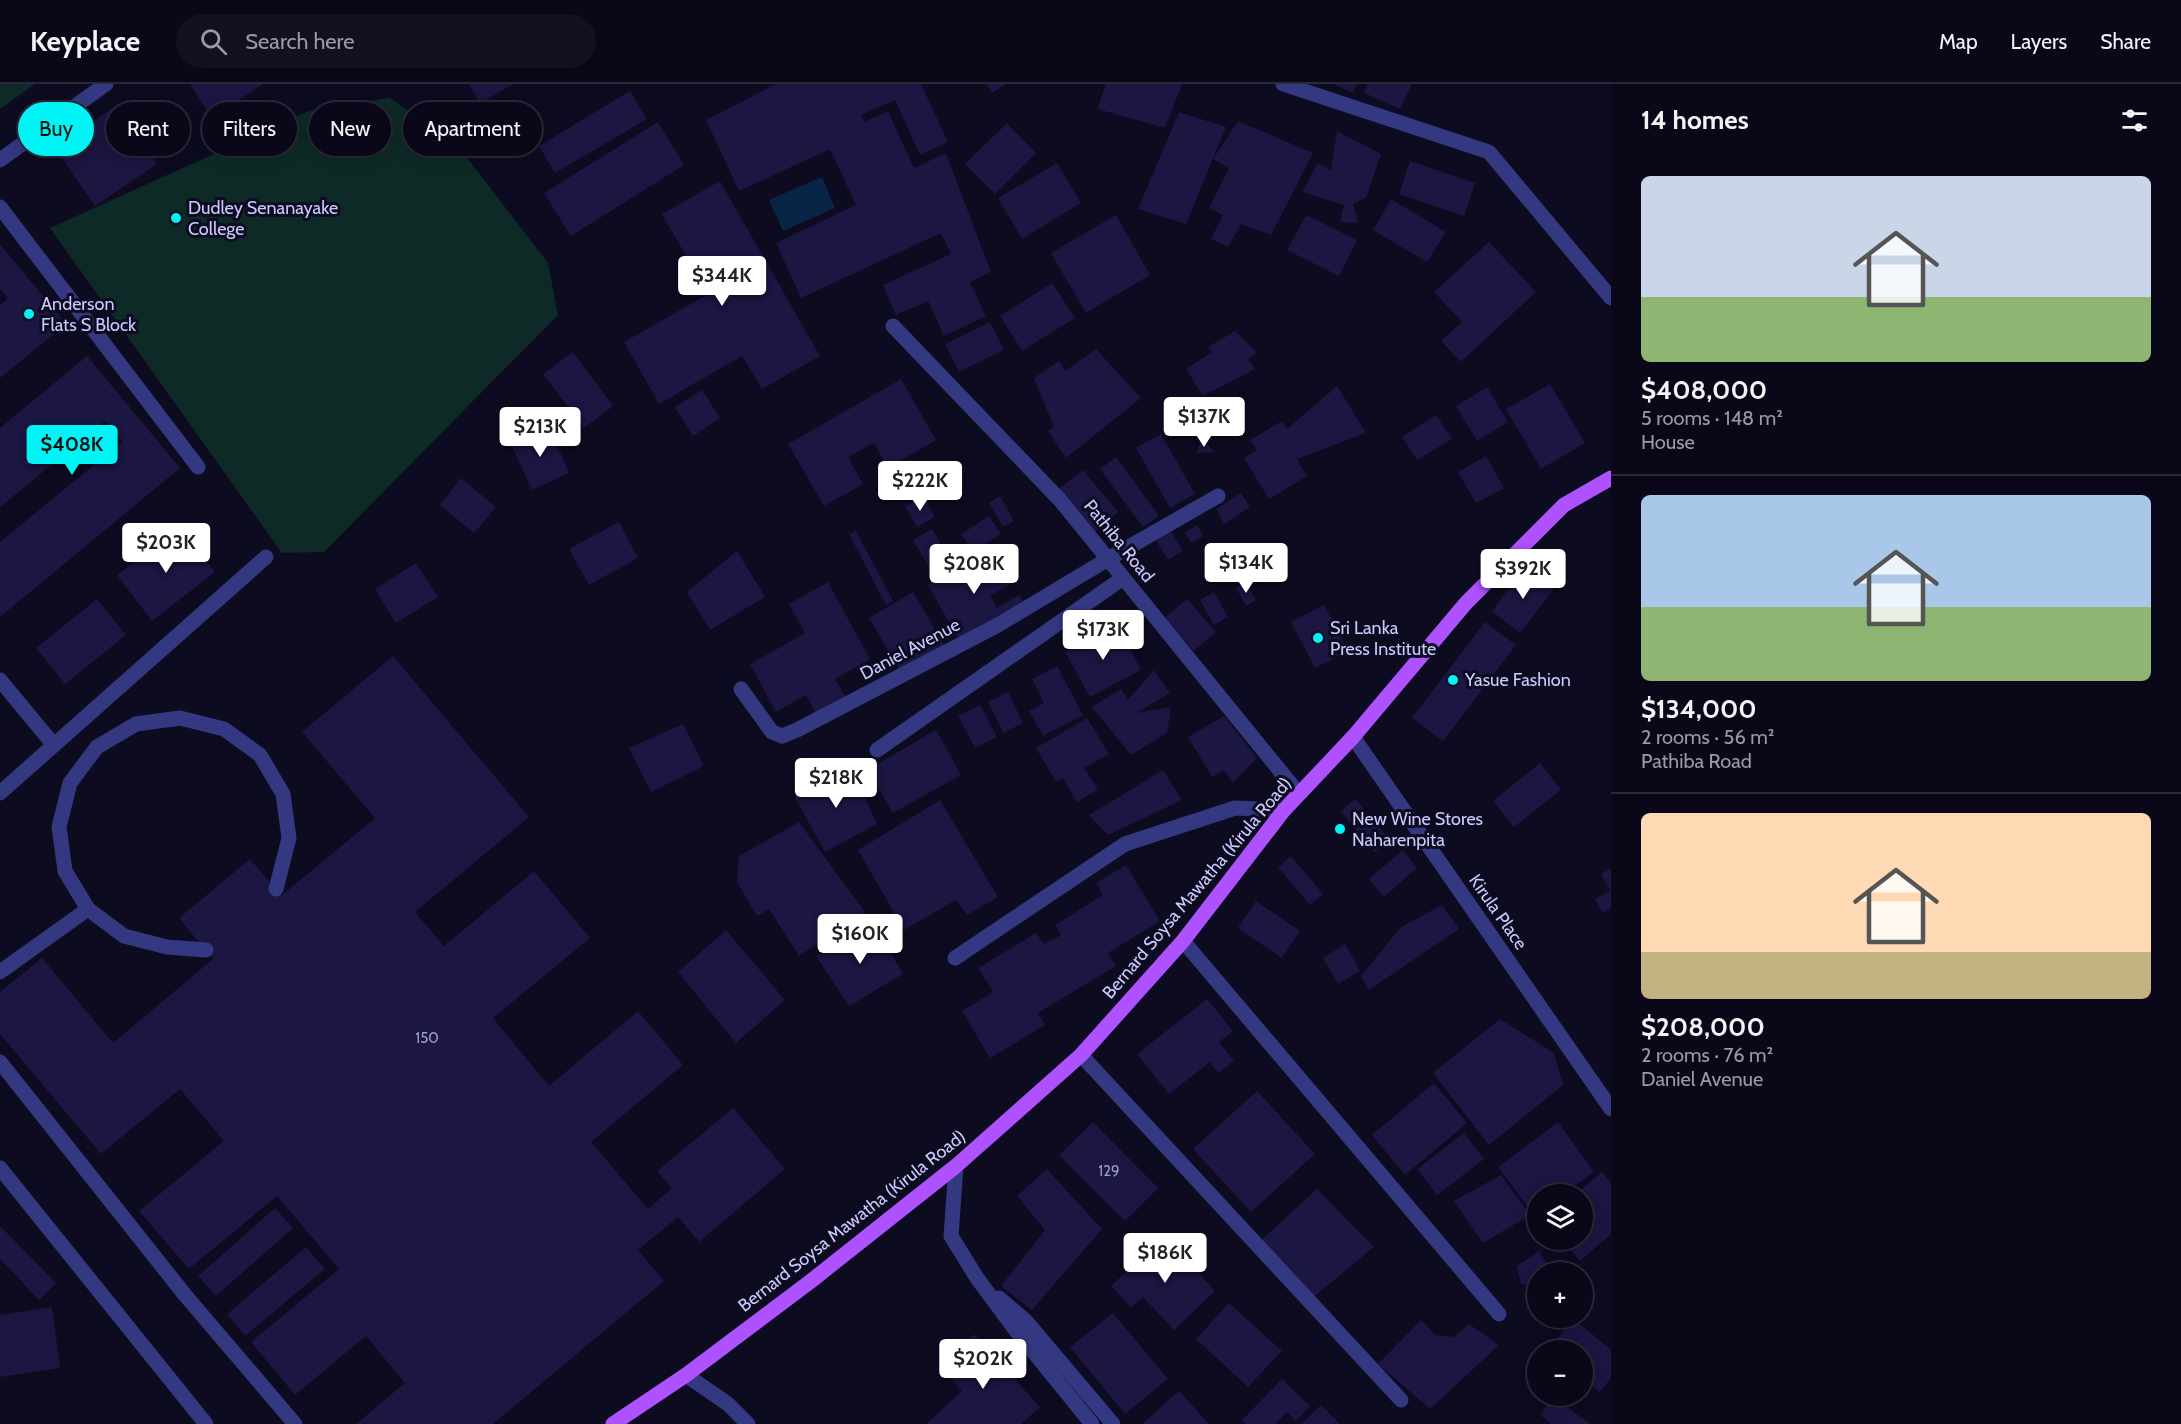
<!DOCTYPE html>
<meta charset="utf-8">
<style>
body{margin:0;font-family:Cabin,sans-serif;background:#131121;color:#f1f3f6;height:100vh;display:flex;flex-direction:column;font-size:22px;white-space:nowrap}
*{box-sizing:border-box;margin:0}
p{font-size:20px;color:#999aa2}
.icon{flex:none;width:33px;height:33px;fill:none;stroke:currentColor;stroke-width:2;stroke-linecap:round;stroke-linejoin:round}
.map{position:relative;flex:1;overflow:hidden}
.sheet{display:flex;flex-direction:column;background:#0a0818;width:570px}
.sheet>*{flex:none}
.banner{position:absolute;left:18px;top:18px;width:570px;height:54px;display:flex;gap:12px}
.controls{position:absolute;left:1527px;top:1100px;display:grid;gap:12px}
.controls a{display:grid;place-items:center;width:66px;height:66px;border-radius:50%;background:#0a0818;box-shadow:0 3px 15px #0003,0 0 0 2px #2a2937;font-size:30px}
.price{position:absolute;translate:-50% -51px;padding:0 14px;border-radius:6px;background:#fff;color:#222;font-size:20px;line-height:39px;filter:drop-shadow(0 2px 3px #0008)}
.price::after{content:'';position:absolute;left:50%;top:36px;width:18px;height:14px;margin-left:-9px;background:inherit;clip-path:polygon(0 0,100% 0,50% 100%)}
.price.selected{background:#00f3f5;color:#111}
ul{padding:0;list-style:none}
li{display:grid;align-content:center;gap:12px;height:318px;padding:0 30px}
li+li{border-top:2px solid #2a2937}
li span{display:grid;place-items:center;height:186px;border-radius:9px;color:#555}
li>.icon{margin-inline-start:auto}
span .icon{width:108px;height:108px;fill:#fffc;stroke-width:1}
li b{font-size:26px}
h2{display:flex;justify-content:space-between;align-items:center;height:72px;padding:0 30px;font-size:26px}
.pill{padding:0 21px;border-radius:27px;background:#0a0818;box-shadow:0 3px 15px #0003,0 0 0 2px #2a2937;font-size:21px;line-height:54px}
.pill.selected{background:#00f3f5;color:#111}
header{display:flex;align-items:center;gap:36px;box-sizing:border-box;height:84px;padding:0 30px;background:#0a0818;border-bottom:2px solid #2a2937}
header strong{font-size:28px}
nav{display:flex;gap:33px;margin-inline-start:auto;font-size:21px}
.search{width:420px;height:54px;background:#131121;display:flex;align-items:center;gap:15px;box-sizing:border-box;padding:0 21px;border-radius:33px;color:#999aa2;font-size:22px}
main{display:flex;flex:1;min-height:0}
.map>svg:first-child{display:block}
.green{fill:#0e2a26}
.water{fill:#092546}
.building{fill:#1b1642}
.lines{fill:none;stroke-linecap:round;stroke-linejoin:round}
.service{stroke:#343881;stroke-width:15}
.minor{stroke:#343881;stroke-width:15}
.primary{stroke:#ae51ff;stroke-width:15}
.poi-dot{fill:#00f3f5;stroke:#0d0b20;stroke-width:2}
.labels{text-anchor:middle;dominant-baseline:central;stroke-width:6;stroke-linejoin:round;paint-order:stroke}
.number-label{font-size:15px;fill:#9f9dd0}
.poi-label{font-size:18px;fill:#cbcaff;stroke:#0d0b20;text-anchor:start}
.street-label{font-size:18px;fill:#cbcaff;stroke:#0d0b20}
</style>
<header>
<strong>Keyplace</strong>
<div class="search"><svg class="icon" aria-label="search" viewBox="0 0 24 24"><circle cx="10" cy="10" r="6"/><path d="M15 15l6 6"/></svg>Search here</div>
<nav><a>Map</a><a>Layers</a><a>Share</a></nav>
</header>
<main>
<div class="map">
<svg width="1611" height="1340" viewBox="0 0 1611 1340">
<rect width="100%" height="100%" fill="#0d0b20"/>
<g class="green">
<path d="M0 0H35L0 25Z"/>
<path d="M389 14 452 54 548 179 558 231 324 468 282 469 50 144 309 27Z"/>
</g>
<path class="water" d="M822 93 835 124 783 147 769 116Z"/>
<g class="building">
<path d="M190 0H263L212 34Z"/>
<path d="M469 0H513L480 19Z"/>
<path d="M776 0H921L948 58 920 71 895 16 861 31 864 38 888 27 914 84 946 69 991 188 970 198 986 232 944 252 928 217 896 231 883 201 951 170 941 149 801 214 776 159 856 121 830 65 739 107 706 36Z"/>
<path d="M986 0H1006L992 9Z"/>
<path d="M1106 0H1182L1165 44 1097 25Z"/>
<path d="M1333 0H1357L1353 9Z"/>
<path d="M1368 0H1412L1400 25 1364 9Z"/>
<path d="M630 7 647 35 555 89 539 62Z"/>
<path d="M117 21 157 80 95 122 55 64Z"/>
<path d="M1179 28 1226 43 1186 140 1138 125Z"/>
<path d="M1238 37 1313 69 1271 151 1241 140 1228 163 1211 155 1223 131 1209 124 1229 84 1213 75Z"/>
<path d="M658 38 684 81 571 152 544 109Z"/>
<path d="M1007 39 1036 69 995 110 965 80Z"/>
<path d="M1337 47 1381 70 1366 114 1353 120 1358 139 1340 138 1344 121 1302 108 1318 79 1331 86Z"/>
<path d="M1410 77 1475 99 1464 132 1399 110Z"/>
<path d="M1057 79 1081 119 1022 155 998 114Z"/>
<path d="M720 97 820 272 762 305 742 272 659 320 624 258 708 210 662 130Z"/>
<path d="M1391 115 1446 148 1427 178 1373 146Z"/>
<path d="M1116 131 1150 191 1086 229 1051 169Z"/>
<path d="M1306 131 1357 156 1339 192 1287 166Z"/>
<path d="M1489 158 1536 208 1461 278 1441 257 1462 238 1434 208Z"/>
<path d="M0 160 66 240 0 294V221L8 214 0 205Z"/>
<path d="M1052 199 1075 234 1022 267 1000 232Z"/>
<path d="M990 238 1004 266 959 288 945 260Z"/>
<path d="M1235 247 1257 269 1248 275 1255 285 1203 312 1186 285 1212 268 1208 263Z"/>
<path d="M1096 265 1141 314 1066 374 1048 347 1054 343 1034 294 1059 277 1065 287Z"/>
<path d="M573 268 613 322 584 344 543 290Z"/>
<path d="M87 272 180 384 0 533V458L122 358 105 337 0 423V344Z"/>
<path d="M901 295 936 356 888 384 874 359 848 373 863 400 824 422 788 360Z"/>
<path d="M1550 300 1585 359 1541 385 1506 325Z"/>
<path d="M1337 302 1366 349 1297 375 1307 392 1269 415 1244 374 1257 366 1250 356 1282 337 1287 345Z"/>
<path d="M1487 303 1508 338 1477 357 1456 322Z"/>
<path d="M702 306 720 334 693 352 675 323Z"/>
<path d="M1177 311 1188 327H1170Z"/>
<path d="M1436 331 1452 355 1417 376 1402 353Z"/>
<path d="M549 343 569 389 532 406 511 360Z"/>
<path d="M1161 350 1195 410 1170 424 1136 364Z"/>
<path d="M1201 355 1215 368 1196 369Z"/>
<path d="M1486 372 1504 404 1476 419 1458 388Z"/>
<path d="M1116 373 1159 432 1143 443 1100 385Z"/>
<path d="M1083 386 1118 428 1094 448 1059 405Z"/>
<path d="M461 394 496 423 474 449 440 421Z"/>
<path d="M1241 409 1250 423 1224 440 1216 425Z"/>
<path d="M923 412 935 433 917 443 905 422Z"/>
<path d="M1000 412 1014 437 1003 443 989 419Z"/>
<path d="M989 432 1001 450 973 468 961 450Z"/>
<path d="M619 438 638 474 589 501 569 465Z"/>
<path d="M1197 441 1203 452 1191 459 1185 449Z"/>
<path d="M180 443 215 488 152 537 117 491Z"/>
<path d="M932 445 955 484 936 495 913 456Z"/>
<path d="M1170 446 1183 467 1168 476 1155 455Z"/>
<path d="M856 447 893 517 886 521 849 450Z"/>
<path d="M992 465 1012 499 990 512 997 524 1019 511 1025 521 960 558 928 501Z"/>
<path d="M737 467 765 513 710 546 687 508Z"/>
<path d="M416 479 438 513 396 539 375 505Z"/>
<path d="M1525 483 1554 505 1520 549 1492 527Z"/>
<path d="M828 498 870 575 835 595 846 614 817 631 806 611 776 628 750 580 805 549 789 520Z"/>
<path d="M1246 498 1256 516 1246 522 1236 504Z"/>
<path d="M913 508 946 564 902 590 869 534Z"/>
<path d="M1214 508 1228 533 1214 541 1200 516Z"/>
<path d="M97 515 126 551 65 600 36 564Z"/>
<path d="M1187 515 1216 548 1194 567 1165 534Z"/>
<path d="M1324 521 1348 567 1315 584 1291 538Z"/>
<path d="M1485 538 1516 561 1443 657 1412 634Z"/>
<path d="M1116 540 1141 586 1090 613 1065 568Z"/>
<path d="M393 572 529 733 415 828 444 862 534 787 590 854 493 934 549 1002 638 927 683 981 591 1058 648 1125 672 1104 657 1087 733 1024 785 1085 699 1158 678 1133 638 1166 664 1197 493 1340H356L405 1299 366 1252 295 1311 251 1258 339 1185 277 1112 189 1185 139 1127 224 1057 180 1005 101 1070 0 950V908L42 874 113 959 213 875 179 834 250 775 281 812 375 734 302 648Z"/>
<path d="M1057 582 1083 631 1043 652 1029 627 1044 619 1032 595Z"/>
<path d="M1154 586 1170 609 1136 629 1171 623 1167 649 1131 671 1092 623 1121 605 1128 616Z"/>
<path d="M1008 608 1023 639 1003 649 988 618Z"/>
<path d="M980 621 997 653 975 664 958 632Z"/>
<path d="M1224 632 1257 674 1233 699 1224 686 1212 693 1188 653Z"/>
<path d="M1087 634 1109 670 1084 684 1098 706 1077 718 1063 694 1056 698 1036 664Z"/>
<path d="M683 640 704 682 651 708 629 664Z"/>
<path d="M936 646 961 691 893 729 867 686Z"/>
<path d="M1540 679 1561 706 1514 743 1493 717Z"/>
<path d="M849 680 877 740 825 768 794 712Z"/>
<path d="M1163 686 1182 716 1108 751 1089 731Z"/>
<path d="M1355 715 1390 756 1375 768 1341 727Z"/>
<path d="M940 716 998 813 967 831 956 816 904 846 858 766Z"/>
<path d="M799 738 865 828 799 872 769 825 757 832 737 798 739 772Z"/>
<path d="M1403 766 1417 784 1384 813 1369 795Z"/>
<path d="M1291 772 1323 810 1310 821 1278 783Z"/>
<path d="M1126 781 1160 837 1108 869 1116 882 1038 929 1045 941 990 974 962 927 993 908 978 884 1036 849 1044 860 1061 851 1055 841 1103 811 1096 799Z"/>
<path d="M1611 784V824L1603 829 1595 815 1610 807 1601 790Z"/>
<path d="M1256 817 1300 847 1282 874 1238 844Z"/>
<path d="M1442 821 1459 845 1369 906 1361 892 1401 843Z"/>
<path d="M874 839 903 890 849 922 816 872Z"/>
<path d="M726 846 785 916 736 959 678 888Z"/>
<path d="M1345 860 1360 887 1338 900 1323 874Z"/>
<path d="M1207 915 1233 947 1219 958 1234 977 1218 989 1210 978 1169 1010 1137 970Z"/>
<path d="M1500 935 1554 969 1563 1001 1489 1061 1433 989Z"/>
<path d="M1434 999 1467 1039 1405 1091 1372 1051Z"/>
<path d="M1257 1007 1315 1070 1251 1128 1193 1065Z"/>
<path d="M1093 1038 1158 1104 1125 1137 1059 1071Z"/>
<path d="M1558 1038 1594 1088 1563 1110H1538V1129L1534 1131 1498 1083Z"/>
<path d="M1464 1049 1484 1075 1437 1111 1417 1085Z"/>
<path d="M1047 1085 1102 1145 1032 1226 1001 1202 1045 1146 1017 1112Z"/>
<path d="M1602 1088 1611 1099V1150L1580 1177 1561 1155H1582V1110H1576Z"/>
<path d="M1501 1091 1530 1131 1483 1159 1454 1117Z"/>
<path d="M1317 1105 1374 1163 1311 1215 1257 1160Z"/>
<path d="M275 1124 293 1144 216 1212 198 1192Z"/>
<path d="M0 1142 56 1199 39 1216 0 1175Z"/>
<path d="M1165 1152 1215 1207 1174 1246 1143 1213 1131 1223 1111 1202Z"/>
<path d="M306 1163 325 1185 245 1252 227 1230Z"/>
<path d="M1539 1167 1552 1188H1538V1204L1521 1200 1517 1182Z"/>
<path d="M1229 1219 1282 1267 1248 1303 1196 1255Z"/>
<path d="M52 1223 60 1284 0 1293V1231Z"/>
<path d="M1113 1229 1168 1295 1125 1330 1070 1263Z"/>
<path d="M1574 1235 1611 1266V1294L1600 1308 1582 1293V1266L1548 1265Z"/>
<path d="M1421 1236 1435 1251 1454 1253 1469 1240 1499 1261 1430 1325 1378 1280Z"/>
<path d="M974 1250 1040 1323 1021 1340H926L962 1307 939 1281Z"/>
<path d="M1282 1295 1310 1322 1296 1337 1287 1328 1275 1340H1246L1242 1336Z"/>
<path d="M1179 1307 1209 1340H1142Z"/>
<path d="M1553 1313 1590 1340H1551L1540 1331Z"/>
<path d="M1321 1321 1340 1340H1302Z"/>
</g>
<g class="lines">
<g class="service">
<path d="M0 123 198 383"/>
<path d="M206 866 167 863 124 852 88 825 65 787 59 743 70 699 97 663 136 640 180 634 224 645 260 671 283 710 289 754 276 805"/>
<path d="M0 888 88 825"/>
<path d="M0 978 185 1211 295 1340"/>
</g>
<g class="minor">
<path d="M1283 0 1489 68 1611 214"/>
<path d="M0 76 106 0"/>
<path d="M893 242 1060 416 1299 710"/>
<path d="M0 596 53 660"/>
<path d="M741 605 772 648 782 652 797 646 998 541 1108 475 1218 412"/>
<path d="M1353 653 1611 1025"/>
<path d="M877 666 1123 494"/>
<path d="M0 709 266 473"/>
<path d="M1183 857 1499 1230"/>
<path d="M955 874 1125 760 1235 724 1284 726"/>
<path d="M1081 971 1401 1316"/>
<path d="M956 1082 951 1152 977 1194 1014 1244 1092 1340"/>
<path d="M0 1084 206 1340"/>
<path d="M999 1214 1026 1237 1113 1340"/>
<path d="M686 1291 728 1320 748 1340"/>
</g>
<path class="primary" d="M613 1340 686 1291 811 1197 956 1082 1081 971 1183 857 1284 726 1353 653 1466 519 1564 421 1611 394"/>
</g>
<g class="poi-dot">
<circle cx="176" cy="134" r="6"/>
<circle cx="29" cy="230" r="6"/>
<circle cx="1318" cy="554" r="6"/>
<circle cx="1453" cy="596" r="6"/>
<circle cx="1340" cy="745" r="6"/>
</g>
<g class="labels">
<g class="number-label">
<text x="427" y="954">150</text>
<text x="1109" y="1087">129</text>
</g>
<g class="poi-label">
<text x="188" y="124">Dudley Senanayake<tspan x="188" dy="21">College</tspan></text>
<text x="41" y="220">Anderson<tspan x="41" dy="21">Flats S Block</tspan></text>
<text x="1330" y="544">Sri Lanka<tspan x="1330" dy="21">Press Institute</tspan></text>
<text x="1465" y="596">Yasue Fashion</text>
<text x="1352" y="735">New Wine Stores<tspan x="1352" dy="21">Naharenpita</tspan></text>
</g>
<g class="street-label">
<text transform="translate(1119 457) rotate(51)">Pathiba Road</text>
<text transform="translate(910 565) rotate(-28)">Daniel Avenue</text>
<text transform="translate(1197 804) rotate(-50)">Bernard Soysa Mawatha (Kirula Road)</text>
<text transform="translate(1498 828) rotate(55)">Kirula Place</text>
<text transform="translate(852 1137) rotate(-38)">Bernard Soysa Mawatha (Kirula Road)</text>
</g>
</g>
</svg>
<div class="controls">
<a><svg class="icon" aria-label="layers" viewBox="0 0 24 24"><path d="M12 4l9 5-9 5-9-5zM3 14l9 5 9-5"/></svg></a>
<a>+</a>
<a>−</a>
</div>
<b class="price" style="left:722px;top:223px">$344K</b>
<b class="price" style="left:1204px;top:364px">$137K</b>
<b class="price" style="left:540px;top:374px">$213K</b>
<b class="price selected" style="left:72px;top:392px">$408K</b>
<b class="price" style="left:920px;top:428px">$222K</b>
<b class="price" style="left:166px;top:490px">$203K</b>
<b class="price" style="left:1246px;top:510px">$134K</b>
<b class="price" style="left:974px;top:511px">$208K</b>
<b class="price" style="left:1523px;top:516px">$392K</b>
<b class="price" style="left:1103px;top:577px">$173K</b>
<b class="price" style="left:836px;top:725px">$218K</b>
<b class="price" style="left:860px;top:881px">$160K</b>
<b class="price" style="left:1165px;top:1200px">$186K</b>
<b class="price" style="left:983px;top:1306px">$202K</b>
<div class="banner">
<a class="pill selected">Buy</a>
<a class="pill">Rent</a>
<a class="pill">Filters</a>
<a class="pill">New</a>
<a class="pill">Apartment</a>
</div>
</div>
<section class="sheet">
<h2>14 homes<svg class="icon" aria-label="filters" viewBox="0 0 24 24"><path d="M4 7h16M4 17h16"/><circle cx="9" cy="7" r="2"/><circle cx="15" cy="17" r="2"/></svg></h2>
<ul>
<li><span style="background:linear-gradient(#c9d6e8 65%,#8fb573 0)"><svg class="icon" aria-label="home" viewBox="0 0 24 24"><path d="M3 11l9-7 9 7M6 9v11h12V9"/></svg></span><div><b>$408,000</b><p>5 rooms · 148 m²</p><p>House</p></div></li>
<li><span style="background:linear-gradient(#a9c7e8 60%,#8fb573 0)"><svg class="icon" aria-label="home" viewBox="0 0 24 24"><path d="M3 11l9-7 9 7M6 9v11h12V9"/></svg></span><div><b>$134,000</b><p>2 rooms · 56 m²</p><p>Pathiba Road</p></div></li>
<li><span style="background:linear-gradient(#ffd9b3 75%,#c2b280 0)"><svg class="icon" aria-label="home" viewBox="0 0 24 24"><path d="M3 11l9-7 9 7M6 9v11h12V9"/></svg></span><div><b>$208,000</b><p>2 rooms · 76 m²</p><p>Daniel Avenue</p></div></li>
</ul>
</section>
</main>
